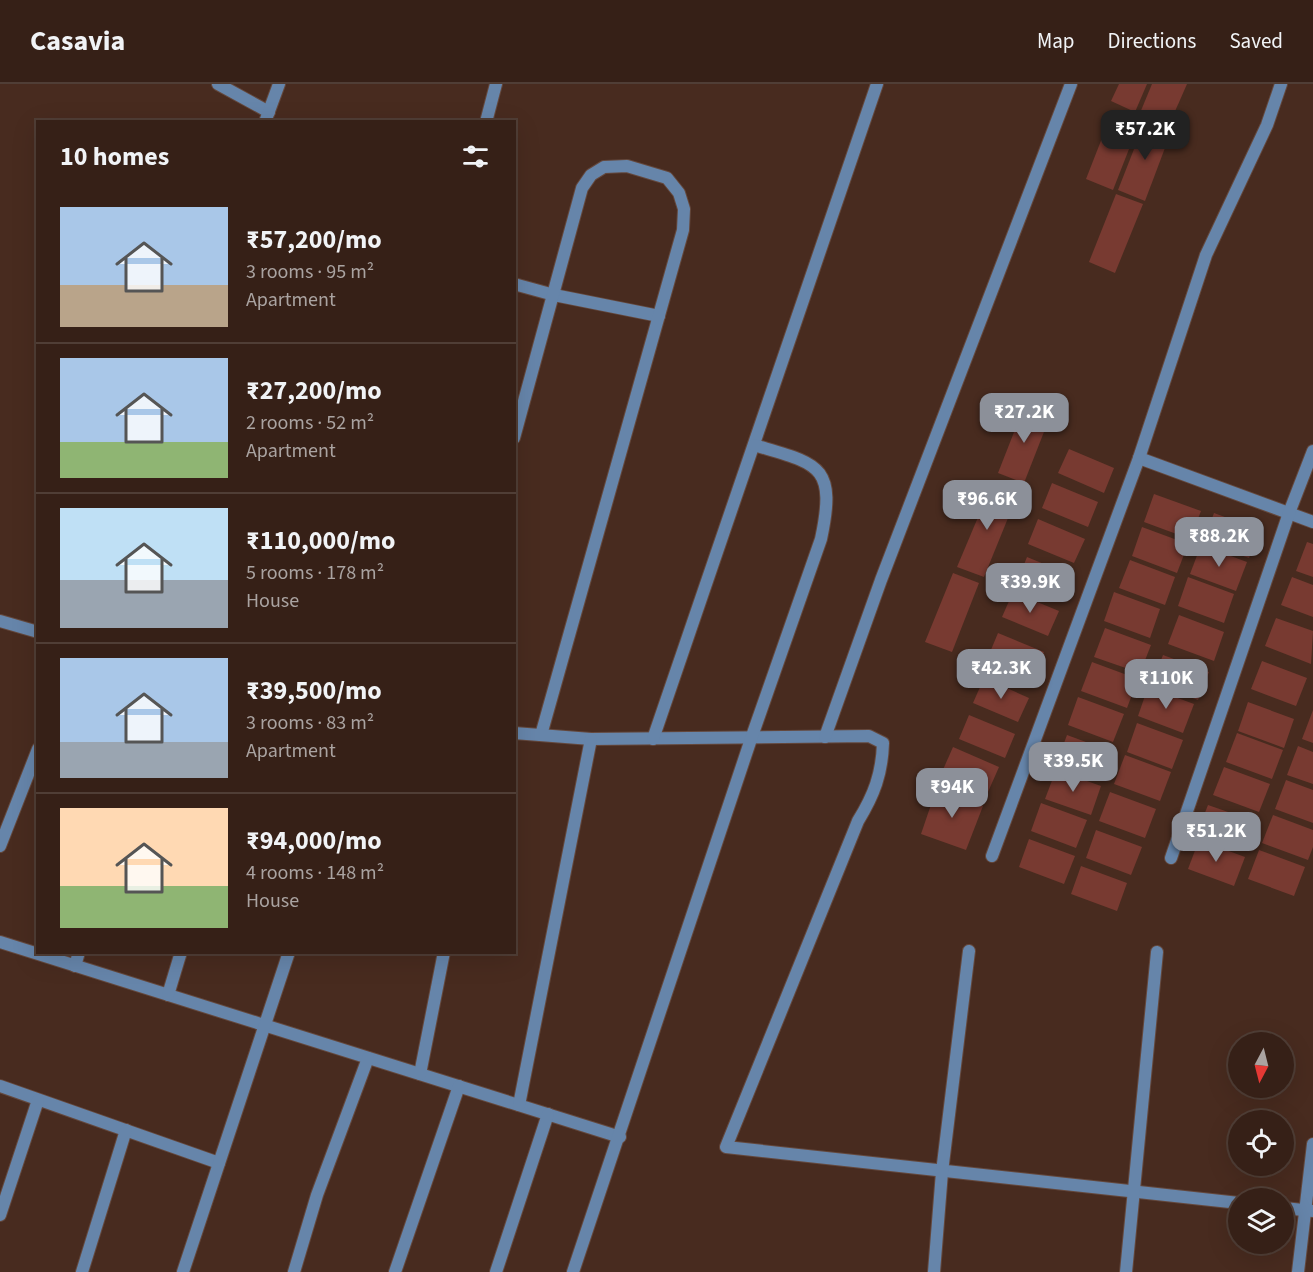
<!DOCTYPE html>
<meta charset="utf-8">
<style>
body{margin:0;font-family:"Source Sans 3",sans-serif;background:#412d24;color:#f1f3f6;height:100vh;display:flex;flex-direction:column;font-size:22px;white-space:nowrap}
*{box-sizing:border-box;margin:0}
p{font-size:20px;color:#aaa3a1}
.icon{flex:none;width:33px;height:33px;fill:none;stroke:currentColor;stroke-width:2;stroke-linecap:round;stroke-linejoin:round}
.map{position:relative;flex:1;overflow:hidden}
.details{position:absolute;left:36px;top:36px;width:480px;height:834px;display:flex;flex-direction:column;background:#362017;border-radius:0px;box-shadow:0 6px 24px #0002,0 0 0 2px #503e36}
.details>*{flex:none}
.needle{width:39px;rotate:187deg}
.tools{position:absolute;left:1228px;top:948px;display:grid;gap:12px}
.tools a{display:grid;place-items:center;width:66px;height:66px;border-radius:50%;background:#362017;box-shadow:0 6px 24px #0002,0 0 0 2px #503e36;font-size:30px}
.price{position:absolute;translate:-50% -51px;padding:0 14px;border-radius:12px;background:#8c9099;color:#fff;font-size:20px;line-height:39px;filter:drop-shadow(0 2px 3px #0008)}
.price::after{content:'';position:absolute;left:50%;top:36px;width:18px;height:14px;margin-left:-9px;background:inherit;clip-path:polygon(0 0,100% 0,50% 100%)}
.price.on{background:#222;color:#fff}
ul{padding:0;list-style:none}
li{display:flex;align-items:center;gap:18px;height:150px;padding:0 24px}
li+li{border-top:2px solid #503e36}
li span{display:grid;place-items:center;flex:none;width:168px;height:120px;border-radius:0px;color:#555}
li>.icon{margin-inline-start:auto}
span .icon{width:72px;height:72px;fill:#fffc;stroke-width:1}
li b{font-size:26px}
h2{display:flex;justify-content:space-between;align-items:center;height:72px;padding:0 24px;font-size:26px}
header{display:flex;align-items:center;gap:36px;box-sizing:border-box;height:84px;padding:0 30px;background:#362017;border-bottom:2px solid #503e36}
header strong{font-size:28px}
nav{display:flex;gap:33px;margin-inline-start:auto;font-size:21px}
.map>svg:first-child{display:block}
.building{fill:#783a31}
.lines{fill:none;stroke-linecap:round;stroke-linejoin:round}
.minor-casing{stroke:#64483d;stroke-width:14}
.minor{stroke:#6685aa;stroke-width:12}
</style>
<header>
<strong>Casavia</strong>
<nav><a>Map</a><a>Directions</a><a>Saved</a></nav>
</header>
<div class="map">
<svg width="1313" height="1188" viewBox="0 0 1313 1188">
<rect width="100%" height="100%" fill="#482b1f"/>
<g class="building">
<path d="M1119 0H1147L1135 28 1111 17Z"/>
<path d="M1152 0H1187L1169 41 1140 29Z"/>
<path d="M1113 26 1140 37 1113 106 1086 95Z"/>
<path d="M1145 37 1171 48 1145 117 1118 106Z"/>
<path d="M1116 110 1143 120 1115 189 1089 178Z"/>
<path d="M1025 320 1051 330 1024 399 998 389Z"/>
<path d="M1069 365 1114 384 1104 409 1058 389Z"/>
<path d="M1052 399 1098 418 1088 443 1042 424Z"/>
<path d="M992 400 1017 412 984 493 957 483Z"/>
<path d="M1154 410 1201 427 1190 455 1144 438Z"/>
<path d="M1214 429 1260 446 1249 474 1203 458Z"/>
<path d="M1038 435 1085 455 1074 479 1028 460Z"/>
<path d="M1142 443 1188 460 1177 489 1132 472Z"/>
<path d="M1307 458 1313 460V493L1296 487Z"/>
<path d="M1201 461 1247 478 1236 507 1190 490Z"/>
<path d="M1027 473 1073 492 1062 517 1017 498Z"/>
<path d="M1130 476 1175 493 1165 521 1119 504Z"/>
<path d="M953 489 979 499 952 568 925 558Z"/>
<path d="M1188 493 1234 510 1224 539 1178 522Z"/>
<path d="M1292 493 1313 501V533L1281 521Z"/>
<path d="M1013 508 1059 527 1048 552 1002 533Z"/>
<path d="M1114 508 1160 525 1150 554 1104 537Z"/>
<path d="M1179 531 1224 548 1214 577 1168 560Z"/>
<path d="M1276 534 1313 547 1311 580 1265 562Z"/>
<path d="M1105 544 1151 561 1140 589 1094 573Z"/>
<path d="M998 549 1044 568 1034 593 988 573Z"/>
<path d="M1163 571 1209 588 1198 616 1152 599Z"/>
<path d="M1262 577 1307 594 1296 622 1251 605Z"/>
<path d="M1092 578 1138 595 1127 624 1081 607Z"/>
<path d="M984 594 1029 614 1018 638 973 619Z"/>
<path d="M1148 603 1194 620 1183 649 1138 632Z"/>
<path d="M1078 613 1124 630 1113 658 1068 641Z"/>
<path d="M1248 618 1294 635 1284 664 1238 647Z"/>
<path d="M1313 626V659L1302 655Z"/>
<path d="M969 631 1015 650 1005 674 959 655Z"/>
<path d="M1137 639 1183 656 1172 685 1127 668Z"/>
<path d="M1237 649 1283 666 1272 695 1226 678Z"/>
<path d="M1067 651 1113 668 1102 697 1056 680Z"/>
<path d="M1298 662 1313 668V700L1287 691Z"/>
<path d="M953 663 999 683 988 708 942 688Z"/>
<path d="M1125 671 1171 688 1160 717 1114 700Z"/>
<path d="M1224 683 1270 700 1259 728 1213 711Z"/>
<path d="M1056 686 1101 702 1091 731 1045 715Z"/>
<path d="M1286 696 1313 706V739L1275 725Z"/>
<path d="M937 703 983 722 966 766 921 750Z"/>
<path d="M1110 708 1156 725 1145 754 1099 737Z"/>
<path d="M1041 719 1087 736 1076 764 1031 747Z"/>
<path d="M1208 721 1254 737 1243 766 1197 749Z"/>
<path d="M1273 731 1313 746V763L1308 776 1262 759Z"/>
<path d="M1096 746 1142 763 1131 791 1086 774Z"/>
<path d="M1029 755 1075 772 1064 800 1019 783Z"/>
<path d="M1199 756 1245 773 1234 802 1188 785Z"/>
<path d="M1259 766 1305 783 1294 812 1248 795Z"/>
<path d="M1081 782 1127 799 1117 827 1071 810Z"/>
</g>
<g class="lines">
<g class="minor-casing">
<g id="minor">
<path d="M218 0 269 28"/>
<path d="M265 38 279 0"/>
<path d="M486 38 496 0"/>
<path d="M514 200 554 211 659 232"/>
<path d="M514 354 582 104 591 91 604 83 627 82 667 94 679 109 684 125 683 146 541 651"/>
<path d="M1139 374 1313 438"/>
<path d="M0 537 38 548"/>
<path d="M514 649 591 655 869 652 883 659C882 690 874 711 858 737L726 1063 1239 1119"/>
<path d="M825 653 881 496 1071 0"/>
<path d="M653 655 877 0"/>
<path d="M0 762 38 665"/>
<path d="M992 772 1139 374 1206 171 1267 41 1281 0"/>
<path d="M1171 774 1289 429 1313 367"/>
<path d="M0 858 620 1053"/>
<path d="M75 882 79 868"/>
<path d="M168 911 181 868"/>
<path d="M420 990 444 868"/>
<path d="M0 1002 219 1079"/>
<path d="M519 1021 591 655"/>
<path d="M1284 1124 1313 1127"/>
<path d="M0 1131 38 1016"/>
<path d="M82 1188 126 1046"/>
<path d="M183 1188 289 868"/>
<path d="M294 1188 317 1111 368 974"/>
<path d="M395 1188 459 1002"/>
<path d="M496 1188 548 1030"/>
<path d="M573 1188 751 655 821 455C837 380 818 380 754 361"/>
<path d="M934 1188 942 1088 969 867"/>
<path d="M1126 1188 1157 868"/>
<path d="M1298 1188 1313 1060"/>
</g>
</g>
<use href="#minor" class="minor"/>
</g>
</svg>
<div class="tools">
<a><svg class="needle" viewBox="-14 -14 28 28"><path d="M0-13l5 13h-10z" fill="#e53935"/><path d="M0 13l5-13h-10z" fill="#aaa3a1"/></svg></a>
<a><svg class="icon" aria-label="locate" viewBox="0 0 24 24"><circle cx="12" cy="12" r="6"/><path d="M12 2v4M12 18v4M2 12h4M18 12h4"/></svg></a>
<a><svg class="icon" aria-label="layers" viewBox="0 0 24 24"><path d="M12 4l9 5-9 5-9-5zM3 14l9 5 9-5"/></svg></a>
</div>
<b class="price on" style="left:1145px;top:77px">₹57.2K</b>
<b class="price" style="left:1024px;top:360px">₹27.2K</b>
<b class="price" style="left:987px;top:447px">₹96.6K</b>
<b class="price" style="left:1219px;top:484px">₹88.2K</b>
<b class="price" style="left:1030px;top:530px">₹39.9K</b>
<b class="price" style="left:1001px;top:616px">₹42.3K</b>
<b class="price" style="left:1166px;top:626px">₹110K</b>
<b class="price" style="left:1073px;top:709px">₹39.5K</b>
<b class="price" style="left:952px;top:735px">₹94K</b>
<b class="price" style="left:1216px;top:779px">₹51.2K</b>
<section class="details">
<h2>10 homes<svg class="icon" aria-label="filters" viewBox="0 0 24 24"><path d="M4 7h16M4 17h16"/><circle cx="9" cy="7" r="2"/><circle cx="15" cy="17" r="2"/></svg></h2>
<ul>
<li><span style="background:linear-gradient(#a9c7e8 65%,#b9a48a 0)"><svg class="icon" aria-label="home" viewBox="0 0 24 24"><path d="M3 11l9-7 9 7M6 9v11h12V9"/></svg></span><div><b>₹57,200/mo</b><p>3 rooms · 95 m²</p><p>Apartment</p></div></li>
<li><span style="background:linear-gradient(#a9c7e8 70%,#8fb573 0)"><svg class="icon" aria-label="home" viewBox="0 0 24 24"><path d="M3 11l9-7 9 7M6 9v11h12V9"/></svg></span><div><b>₹27,200/mo</b><p>2 rooms · 52 m²</p><p>Apartment</p></div></li>
<li><span style="background:linear-gradient(#bfe0f5 60%,#9aa5b1 0)"><svg class="icon" aria-label="home" viewBox="0 0 24 24"><path d="M3 11l9-7 9 7M6 9v11h12V9"/></svg></span><div><b>₹110,000/mo</b><p>5 rooms · 178 m²</p><p>House</p></div></li>
<li><span style="background:linear-gradient(#a9c7e8 70%,#9aa5b1 0)"><svg class="icon" aria-label="home" viewBox="0 0 24 24"><path d="M3 11l9-7 9 7M6 9v11h12V9"/></svg></span><div><b>₹39,500/mo</b><p>3 rooms · 83 m²</p><p>Apartment</p></div></li>
<li><span style="background:linear-gradient(#ffd9b3 65%,#8fb573 0)"><svg class="icon" aria-label="home" viewBox="0 0 24 24"><path d="M3 11l9-7 9 7M6 9v11h12V9"/></svg></span><div><b>₹94,000/mo</b><p>4 rooms · 148 m²</p><p>House</p></div></li>
</ul>
</section>
</div>
